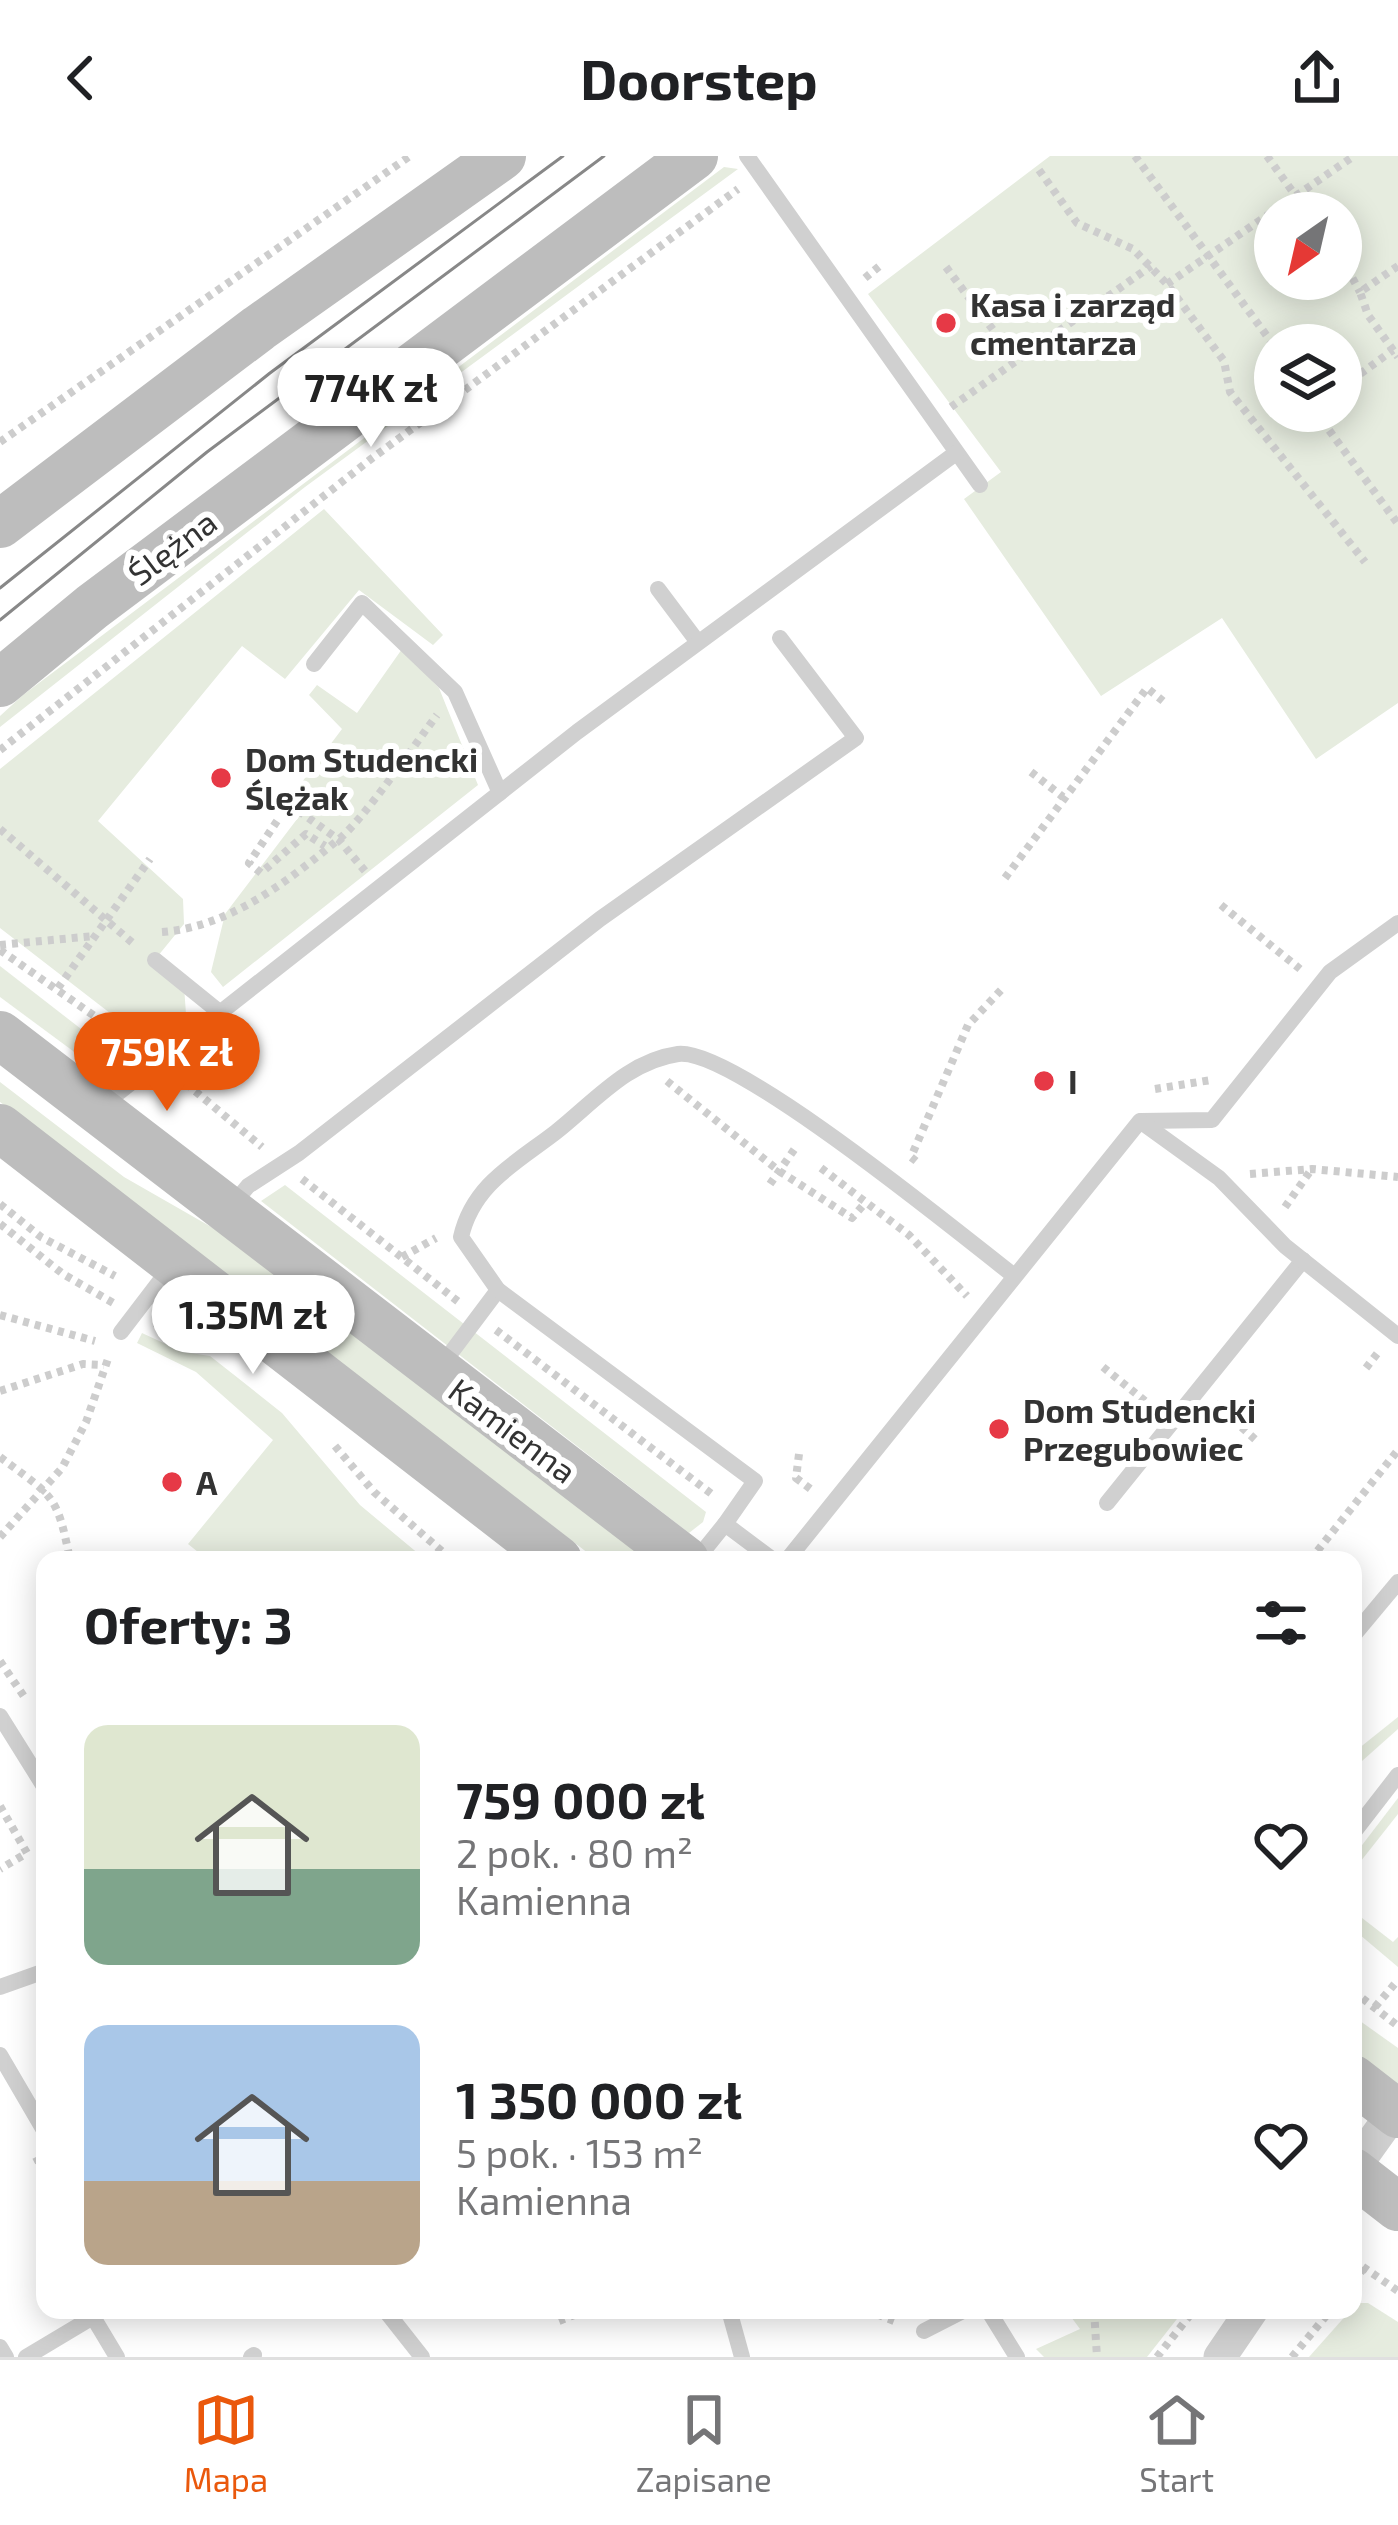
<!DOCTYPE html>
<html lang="pl">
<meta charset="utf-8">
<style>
body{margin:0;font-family:"Exo 2",sans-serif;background:#f6f6f6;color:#202124;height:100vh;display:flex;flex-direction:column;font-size:45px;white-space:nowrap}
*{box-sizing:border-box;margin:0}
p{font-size:39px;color:#757577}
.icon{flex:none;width:66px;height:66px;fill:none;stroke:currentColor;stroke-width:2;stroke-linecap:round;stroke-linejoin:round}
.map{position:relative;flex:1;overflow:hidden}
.details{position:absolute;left:36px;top:1395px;width:1326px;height:768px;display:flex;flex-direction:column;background:#fff;border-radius:24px;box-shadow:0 6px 30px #0003}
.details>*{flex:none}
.needle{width:78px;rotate:214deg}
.fabs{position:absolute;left:1254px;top:36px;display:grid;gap:24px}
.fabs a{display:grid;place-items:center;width:108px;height:108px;border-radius:50%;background:#fff;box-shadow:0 6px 30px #0003;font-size:60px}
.price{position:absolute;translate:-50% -102px;padding:0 27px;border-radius:42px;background:#fff;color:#222;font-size:39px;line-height:78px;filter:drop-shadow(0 3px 6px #0008)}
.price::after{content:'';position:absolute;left:50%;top:72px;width:36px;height:27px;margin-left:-18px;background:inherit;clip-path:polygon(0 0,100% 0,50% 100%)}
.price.selected{background:#ea580c;color:#fff}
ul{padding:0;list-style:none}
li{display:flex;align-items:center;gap:36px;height:300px;padding:0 48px}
li span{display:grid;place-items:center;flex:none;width:336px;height:240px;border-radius:24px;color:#555}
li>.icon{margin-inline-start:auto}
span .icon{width:144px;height:144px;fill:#fffc;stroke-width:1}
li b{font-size:51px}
h2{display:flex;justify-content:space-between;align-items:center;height:144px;padding:0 48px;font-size:51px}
header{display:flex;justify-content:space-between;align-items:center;height:156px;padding:0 48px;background:#fff;font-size:54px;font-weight:700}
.dock{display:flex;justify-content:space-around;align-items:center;height:168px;border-top:3px solid #e0e0e0;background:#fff;font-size:33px;color:#757577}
.dock a{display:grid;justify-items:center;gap:6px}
.dock .selected{color:#ea580c}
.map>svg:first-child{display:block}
.green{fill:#e6ecdf;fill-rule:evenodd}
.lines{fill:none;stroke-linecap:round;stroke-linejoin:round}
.path{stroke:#cdcdcd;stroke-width:8;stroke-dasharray:6 6;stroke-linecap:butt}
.lane{stroke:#d0d0d0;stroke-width:16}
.street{stroke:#d0d0d0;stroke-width:33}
.secondary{stroke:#bdbdbd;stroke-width:48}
.tram{stroke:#888;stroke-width:3}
.poi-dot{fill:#e63946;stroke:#fff;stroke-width:4.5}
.labels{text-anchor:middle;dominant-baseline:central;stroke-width:12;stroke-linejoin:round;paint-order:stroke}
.poi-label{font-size:33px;font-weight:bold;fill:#333;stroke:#fff;text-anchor:start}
.street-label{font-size:33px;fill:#333;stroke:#fff}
</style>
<header><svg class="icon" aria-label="back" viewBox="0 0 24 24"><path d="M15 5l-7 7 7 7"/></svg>Doorstep<svg class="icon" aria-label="share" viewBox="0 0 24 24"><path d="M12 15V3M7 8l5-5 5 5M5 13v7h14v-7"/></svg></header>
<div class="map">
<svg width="1398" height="2201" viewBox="0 0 1398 2201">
<rect width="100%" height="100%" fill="#fff"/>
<g class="green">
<path d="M1050 0H1398V547L1316 603 1222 462 1101 540 964 343 1001 316 868 138ZM1275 57H1341V123H1275ZM1275 189H1341V255H1275Z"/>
<path d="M724 11 738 13 305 331 0 571V560L23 539Z"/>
<path d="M324 353 443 479 433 489 359 434 285 523 242 490 98 665 183 743 184 768 153 806 184 830 186 858 150 888 0 772V613Z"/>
<path d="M402 493 439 532 478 629 223 831 211 816 225 758 313 642 299 630 342 573 309 539 317 529 357 557Z"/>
<path d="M0 810 121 904 100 915 0 841Z"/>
<path d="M0 926 124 1021 234 1084 649 1404H597L0 946Z"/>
<path d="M285 1029 706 1356 703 1366 689 1377 261 1045Z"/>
<path d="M142 1177 183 1196 210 1200 238 1222 282 1257 360 1349 426 1404H208L188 1388 273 1284 196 1216 137 1187Z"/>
<path d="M1398 1561V1573L1353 1613V1597Z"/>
<path d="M1398 1642V1658L1353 1715V1701Z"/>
<path d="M1353 1755 1393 1786 1398 1781V1811L1353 1773Z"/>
<path d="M1353 1860 1398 1892V1932L1353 1898Z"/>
<path d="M1357 2147H1368L1398 2166V2201H1309Z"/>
<path d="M1066 2154H1184L1147 2201H1044L1036 2193 1080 2173Z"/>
</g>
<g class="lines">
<g class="path">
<path d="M1135 0 1275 191"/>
<path d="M1267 0 1308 57"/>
<path d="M1039 14 1077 67 1133 93 1167 128 1224 205 1230 236 1365 406"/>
<path d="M1341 101 1360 136"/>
<path d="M1398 110 1360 136 1368 159 1398 201"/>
<path d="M946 111 1017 206"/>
<path d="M865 122 882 108"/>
<path d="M1167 128 1354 0"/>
<path d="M1341 232 1393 194"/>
<path d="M951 251 1151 110"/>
<path d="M1315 255 1398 368"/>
<path d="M0 286 410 0"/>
<path d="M0 594 371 303 738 33"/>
<path d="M1031 616 1063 641"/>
<path d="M289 648 339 684 365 715"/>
<path d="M277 665 249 707 261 717 306 678 325 690"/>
<path d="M0 673 135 789"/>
<path d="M1005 722 1147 532 1163 545"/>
<path d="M1221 749 1300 813"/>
<path d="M162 776C230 771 288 725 339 683 364 663 415 588 437 559"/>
<path d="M0 789 94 780"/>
<path d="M0 794 136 889"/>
<path d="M58 832 150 703"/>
<path d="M177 920 262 991"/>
<path d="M667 925 779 1015 852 1062 865 1047"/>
<path d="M1155 933 1211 924"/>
<path d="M916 1005 911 1001 968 869 1003 832"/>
<path d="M821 1012 909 1079 967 1140"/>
<path d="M1250 1018 1312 1013 1398 1021"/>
<path d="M302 1023 460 1147"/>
<path d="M770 1028 796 991"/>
<path d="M0 1048 41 1081 115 1120"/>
<path d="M1285 1051 1311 1014"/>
<path d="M0 1068 63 1118 115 1148"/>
<path d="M402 1101 436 1082"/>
<path d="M0 1159 95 1185"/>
<path d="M155 1167 182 1181 185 1178"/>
<path d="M496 1174 713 1339"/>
<path d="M1103 1211 1145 1245"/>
<path d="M1366 1212 1380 1194"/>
<path d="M0 1235 83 1208 104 1209"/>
<path d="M1215 1247 1259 1287"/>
<path d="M335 1290 374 1336 452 1404"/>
<path d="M799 1298 796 1322 812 1334"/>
<path d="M0 1301C53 1341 57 1337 70 1404"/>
<path d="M0 1381 62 1312 86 1266 109 1200"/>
<path d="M1310 1404 1398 1294"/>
<path d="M0 1505 25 1542"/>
<path d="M0 1650 27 1697 0 1713"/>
<path d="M1353 1835 1398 1870"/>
<path d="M1375 1851 1398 1824"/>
<path d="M36 2001 45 2018"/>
<path d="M1353 2104 1398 2135"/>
<path d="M1353 2126 1364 2112"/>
<path d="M866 2154 899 2167"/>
<path d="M1094 2154 1097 2201"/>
<path d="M559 2165 587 2154"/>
<path d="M1157 2201 1194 2154"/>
<path d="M1292 2201 1331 2154"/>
</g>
<g class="lane">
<path d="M747 0 980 329"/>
<path d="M658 433 697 485"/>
<path d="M314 508 362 447 455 536 500 637"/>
<path d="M155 804 218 855"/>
<path d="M99 952 577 576 956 297"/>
<path d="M1141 965 1212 964 1330 816 1398 767"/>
<path d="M229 1053 248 1030 299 997 600 763 856 582 780 482"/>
<path d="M121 1176 173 1108"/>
<path d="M441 1210 498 1134"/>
<path d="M1107 1347 1303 1104"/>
<path d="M725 1368 755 1325 498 1134 461 1081C473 1028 516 1007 556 976 595 945 628 905 678 898 733 891 960 1078 1013 1119"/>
<path d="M696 1404 725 1368 773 1404"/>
<path d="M787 1404 1140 965 1219 1022 1285 1090 1398 1180"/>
<path d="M1353 1480 1398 1426"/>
<path d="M0 1560 45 1632"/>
<path d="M1353 1677 1398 1619"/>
<path d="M0 1831 45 1815"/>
<path d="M0 1899 45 1976"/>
<path d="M385 2154 422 2201"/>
<path d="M729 2154 742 2201"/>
<path d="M988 2154 1017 2201"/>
<path d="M98 2155 93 2161 117 2201"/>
<path d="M924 2175 965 2154"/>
<path d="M0 2191 6 2201"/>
<path d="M26 2201 93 2161"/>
<path d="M251 2201 254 2199"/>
</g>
<g class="street">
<path d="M1353 2013 1394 1956"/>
<path d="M1220 2201 1252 2154"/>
</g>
<g class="secondary">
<path d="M0 368 259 172 502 0"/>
<path d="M0 527 92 451 694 0"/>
<path d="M0 879 685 1404"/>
<path d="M0 972 558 1404"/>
<path d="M1353 1923 1398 1958"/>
<path d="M1353 2016 1398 2051"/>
</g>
<g class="tram">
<path d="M0 432 270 217 563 0"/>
<path d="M0 464 207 296 604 0"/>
</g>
</g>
<g class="poi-dot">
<circle cx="946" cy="167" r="12"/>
<circle cx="221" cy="622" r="12"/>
<circle cx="1044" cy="925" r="12"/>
<circle cx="999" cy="1273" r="12"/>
<circle cx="172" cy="1326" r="12"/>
</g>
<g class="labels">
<g class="poi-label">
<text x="970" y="148">Kasa i zarząd<tspan x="970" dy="38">cmentarza</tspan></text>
<text x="245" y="603">Dom Studencki<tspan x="245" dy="38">Ślężak</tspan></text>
<text x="1068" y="925">I</text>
<text x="1023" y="1254">Dom Studencki<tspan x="1023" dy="38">Przegubowiec</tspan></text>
<text x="196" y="1326">A</text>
</g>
<g class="street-label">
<text transform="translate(172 391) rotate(-37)">Ślężna</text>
<text transform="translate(513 1274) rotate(37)">Kamienna</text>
</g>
</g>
</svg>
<div class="fabs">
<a><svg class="needle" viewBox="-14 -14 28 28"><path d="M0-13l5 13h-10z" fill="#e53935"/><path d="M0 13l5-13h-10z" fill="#757577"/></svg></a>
<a><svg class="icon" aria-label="layers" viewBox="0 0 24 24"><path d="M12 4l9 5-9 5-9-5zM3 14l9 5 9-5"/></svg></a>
</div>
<b class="price" style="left:371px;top:294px">774K zł</b>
<b class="price selected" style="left:167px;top:958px">759K zł</b>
<b class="price" style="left:253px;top:1221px">1.35M zł</b>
<section class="details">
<h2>Oferty: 3<svg class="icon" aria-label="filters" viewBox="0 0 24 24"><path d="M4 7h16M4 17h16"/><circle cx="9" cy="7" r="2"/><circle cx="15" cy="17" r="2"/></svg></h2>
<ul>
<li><span style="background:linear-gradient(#dfe7d0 60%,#7fa58c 0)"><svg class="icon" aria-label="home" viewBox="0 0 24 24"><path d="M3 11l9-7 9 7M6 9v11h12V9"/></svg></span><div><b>759 000 zł</b><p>2 pok. · 80 m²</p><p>Kamienna</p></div><svg class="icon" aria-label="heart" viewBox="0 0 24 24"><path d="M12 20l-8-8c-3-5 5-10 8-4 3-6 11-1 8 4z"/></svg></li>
<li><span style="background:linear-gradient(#a9c7e8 65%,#b9a48a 0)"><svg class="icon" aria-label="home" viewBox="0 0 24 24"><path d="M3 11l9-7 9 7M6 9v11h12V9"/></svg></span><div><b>1 350 000 zł</b><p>5 pok. · 153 m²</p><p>Kamienna</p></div><svg class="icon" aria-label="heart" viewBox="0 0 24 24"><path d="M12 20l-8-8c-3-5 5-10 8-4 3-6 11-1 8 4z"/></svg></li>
</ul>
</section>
</div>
<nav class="dock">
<a class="selected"><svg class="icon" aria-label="map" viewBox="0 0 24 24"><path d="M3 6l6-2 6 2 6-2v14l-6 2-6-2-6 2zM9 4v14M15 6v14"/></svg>Mapa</a>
<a><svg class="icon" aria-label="saved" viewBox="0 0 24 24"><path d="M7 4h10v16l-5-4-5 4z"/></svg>Zapisane</a>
<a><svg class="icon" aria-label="home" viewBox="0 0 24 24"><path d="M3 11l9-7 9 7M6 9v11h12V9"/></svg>Start</a>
</nav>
